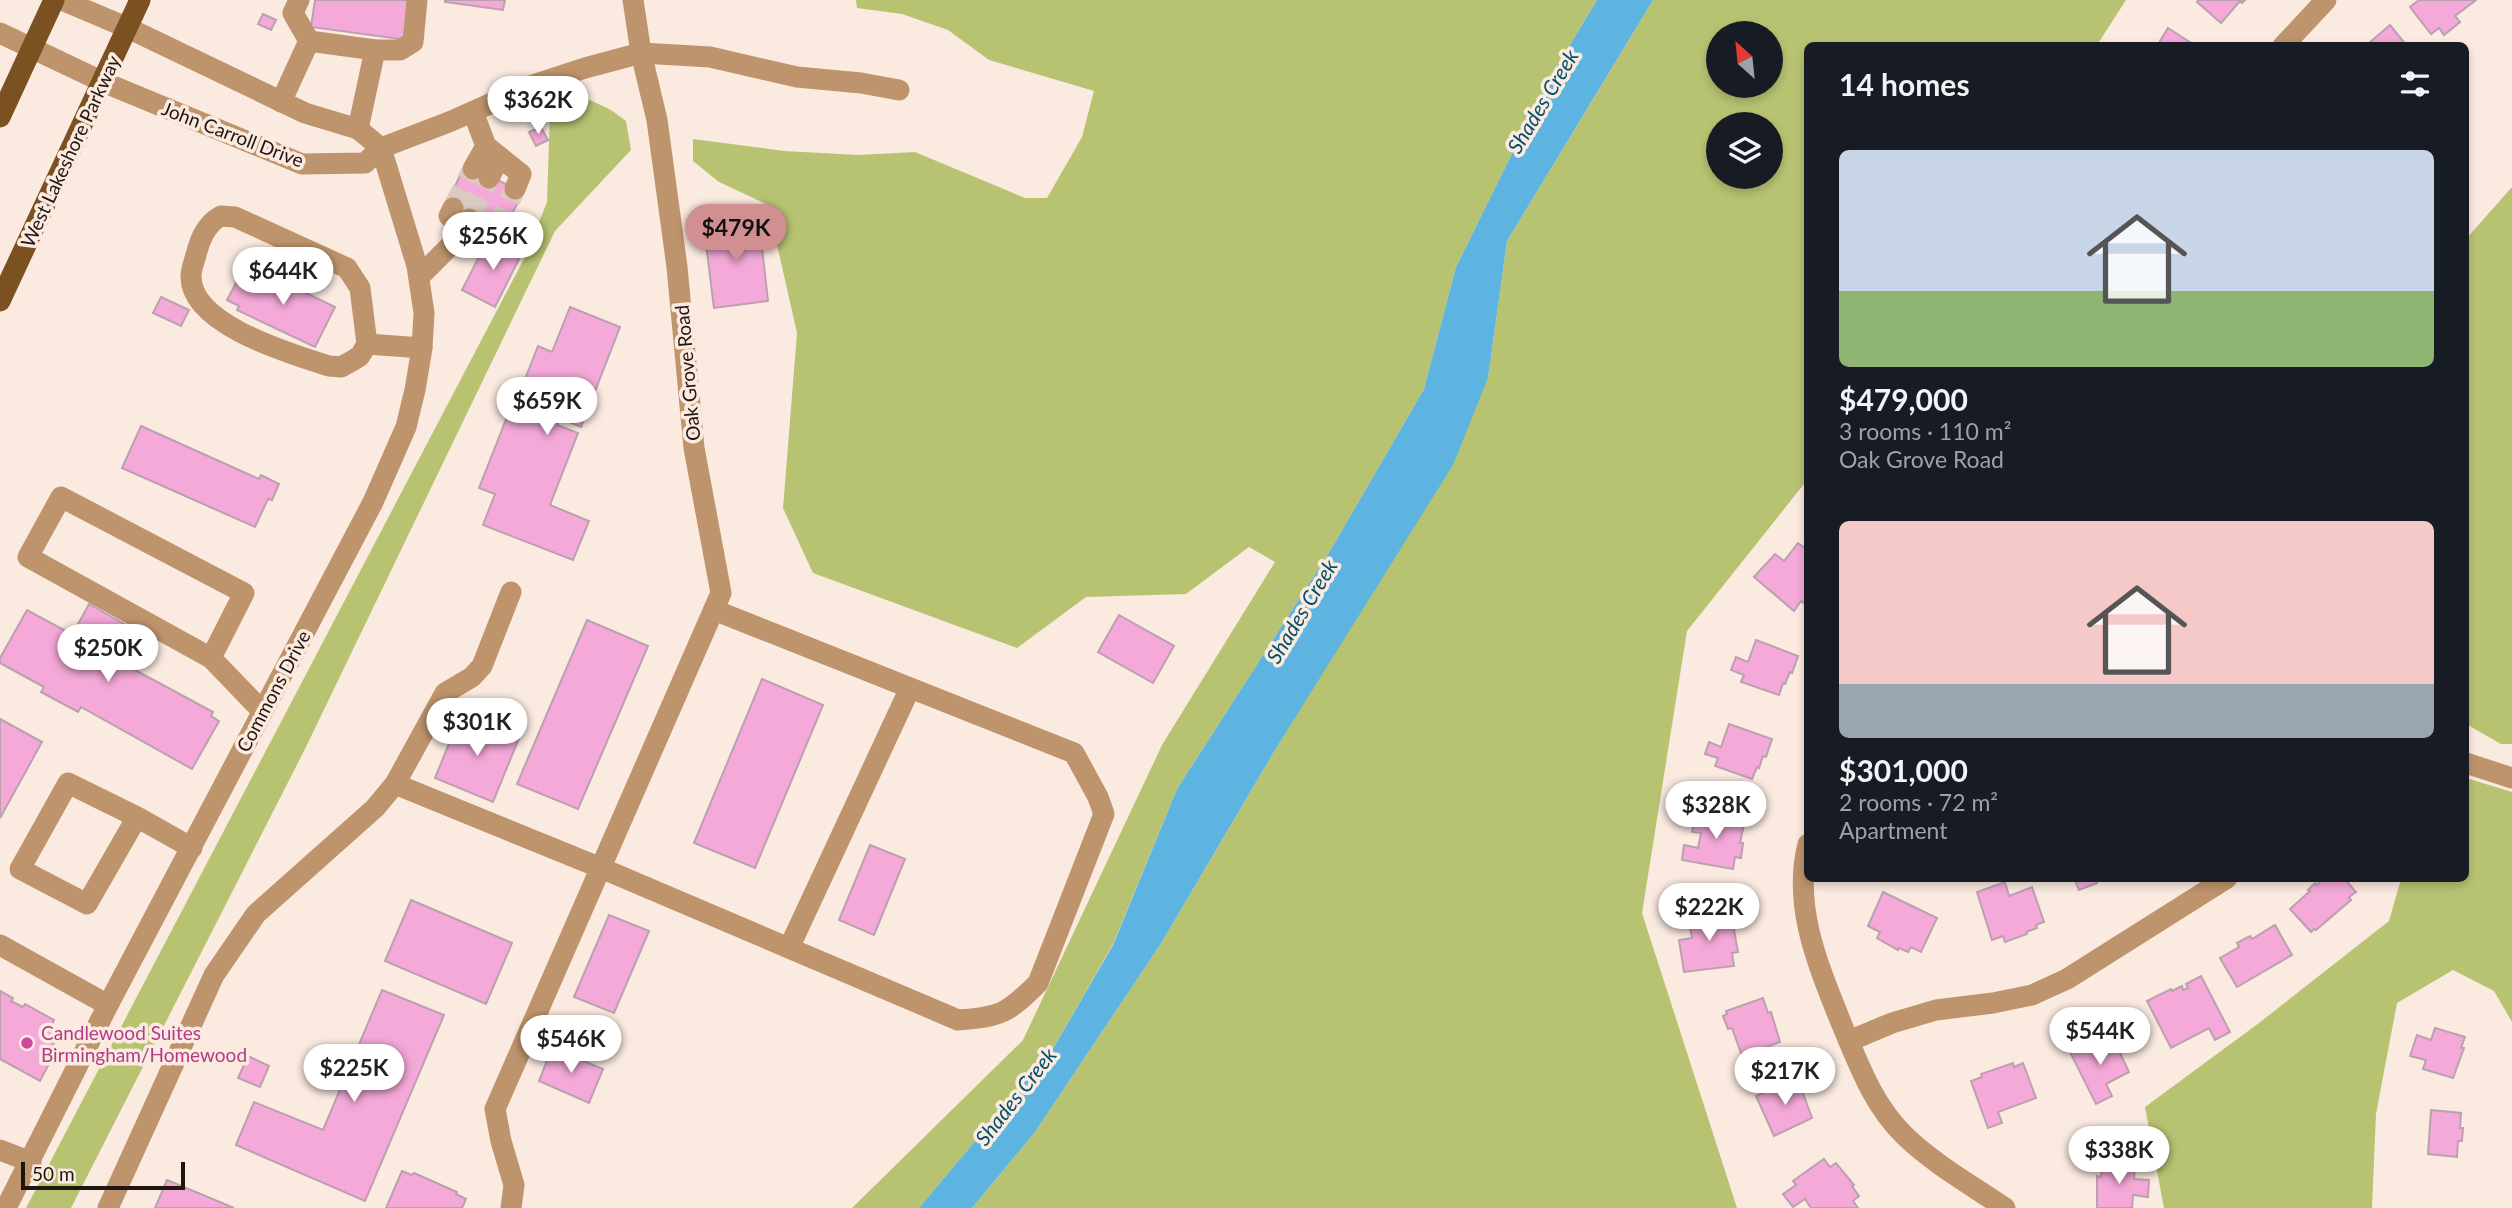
<!DOCTYPE html>
<meta charset="utf-8">
<style>
body{margin:0;font-family:Lato,sans-serif;background:#242831;color:#f1f3f6;height:100vh;display:flex;flex-direction:column;font-size:26px;white-space:nowrap}
*{box-sizing:border-box;margin:0}
p{font-size:23px;color:#9ea1a6}
.icon{flex:none;width:38px;height:38px;fill:none;stroke:currentColor;stroke-width:2;stroke-linecap:round;stroke-linejoin:round}
.map{position:relative;flex:1;overflow:hidden}
.side{position:absolute;left:1804px;top:42px;width:665px;height:840px;display:flex;flex-direction:column;background:#171b24;border-radius:10px;box-shadow:0 4px 10px #0003}
.side>*{flex:none}
.needle{width:46px;rotate:333deg}
.fabs{position:absolute;left:1706px;top:21px;display:grid;gap:14px}
.fabs a{display:grid;place-items:center;width:77px;height:77px;border-radius:50%;background:#171b24;box-shadow:0 4px 10px #0003;font-size:35px}
.scale{position:absolute;left:21px;bottom:18px;width:164px;box-sizing:border-box;padding-left:7px;border:4px solid #201610;border-top:0;font-size:19px;line-height:24px;white-space:nowrap;color:#201610;-webkit-text-stroke:5px #fbeae0;paint-order:stroke}
.price{position:absolute;translate:-50% -60px;padding:0 16px;border-radius:24px;background:#fff;color:#222;font-size:23px;line-height:46px;filter:drop-shadow(0 2px 4px #0008)}
.price::after{content:'';position:absolute;left:50%;top:42px;width:21px;height:16px;margin-left:-10px;background:inherit;clip-path:polygon(0 0,100% 0,50% 100%)}
.price.active{background:#d18f91;color:#111}
ul{padding:0;list-style:none}
li{display:grid;align-content:center;gap:14px;height:371px;padding:0 35px}
li span{display:grid;place-items:center;height:217px;border-radius:10px;color:#555}
li>.icon{margin-inline-start:auto}
span .icon{width:126px;height:126px;fill:#fffc;stroke-width:1}
li b{font-size:30px}
h2{display:flex;justify-content:space-between;align-items:center;height:84px;padding:0 35px;font-size:30px}
.map>svg:first-child{display:block}
.forest{fill:#b8c372;fill-rule:evenodd}
.water{fill:#5eb4e1}
.building{fill:#f4a9d8;stroke:#bba0b0;stroke-width:2}
.lines{fill:none;stroke-linecap:round;stroke-linejoin:round}
.minor-tunnel{stroke:#dacac1;stroke-width:21;stroke-dasharray:21 10;stroke-linecap:butt}
.minor{stroke:#be946c;stroke-width:21}
.major{stroke:#7c5122;stroke-width:21}
.hotel-dot{fill:#d1479c;stroke:#fbeae0;stroke-width:2.5}
.labels{text-anchor:middle;dominant-baseline:central;stroke-width:7;stroke-linejoin:round;paint-order:stroke}
.street-label{font-size:19px;fill:#201610;stroke:#fbeae0}
.hotel-label{font-size:19px;fill:#b23c85;stroke:#fbeae0;text-anchor:start}
.water-label{font-size:21px;font-style:italic;fill:#044f6d;stroke:#fbeae0}
</style>
<div class="map">
<svg width="2512" height="1208" viewBox="0 0 2512 1208">
<rect width="100%" height="100%" fill="#fbeae0"/>
<g class="forest">
<path d="M856 0H1597L1547 83 1456 267 1424 389 1330 551 1177 789 1113 944 1054 1047 919 1208H852L1023 1040 1162 745 1275 562 1249 547 1186 594 1086 597 1017 648 813 573 783 508 797 333 768 205 719 182 693 161V139L784 151 858 155 915 152 1025 198H1047L1082 137 1094 91 989 60 948 30 902 14 857 8Z"/>
<path d="M1653 0H2126L2097 45 1808 46V479L1687 631 1642 913 1737 1208H972L1035 1132 1160 945 1278 745 1488 378 1507 241ZM1718 33H1771V86H1718ZM1718 124H1771V177H1718Z"/>
<path d="M590 100 611 110 626 121 631 150 555 231 304 751 71 1208H26L526 255 547 202 550 112 566 103Z"/>
<path d="M2512 187V744H2501L2466 724V239Z"/>
<path d="M2466 778 2512 792V1022L2494 991 2453 970 2397 1003 2376 1114 2372 1208H2164L2145 1107 2259 1023 2389 921 2401 879 2466 878Z"/>
</g>
<path class="water" d="M1597 0H1653L1507 241 1488 378 1453 465 1278 745 1160 945 1035 1132 972 1208H919L1054 1047 1113 945 1177 789 1330 551 1424 389 1456 267 1547 83Z"/>
<g class="building">
<path d="M315 0H413L407 40 311 27Z"/>
<path d="M445 0H505L503 10 445 2Z"/>
<path d="M2199 0H2245L2242 3 2240 1 2221 23 2197 2Z"/>
<path d="M2419 0H2476L2455 16 2460 22 2444 35 2439 28 2431 34 2410 7Z"/>
<path d="M263 14 276 20 271 30 258 24Z"/>
<path d="M2390 25 2407 46H2368V44Z"/>
<path d="M2168 28 2196 46H2157Z"/>
<path d="M541 127 548 140 536 146 529 132Z"/>
<path d="M465 165 523 192 503 232 446 205Z"/>
<path d="M759 221 768 301 714 308 704 228Z"/>
<path d="M505 241 523 251 495 307 462 290 483 249Z"/>
<path d="M256 269 335 307 315 347 237 310 239 306 227 300 236 283 248 288Z"/>
<path d="M161 297 189 310 181 326 153 313Z"/>
<path d="M570 307 620 327 581 427 560 418 557 425 578 433 550 505 589 521 573 560 483 525 495 494 479 488 511 407 543 419 545 413 530 407 532 402 518 397 538 346 552 352Z"/>
<path d="M141 426 259 479 261 475 279 484 272 500 268 499 255 527 122 468Z"/>
<path d="M1798 543 1808 550V600L1805 604 1801 601 1794 611 1754 577 1775 554 1784 561Z"/>
<path d="M89 604 126 625 114 646 102 640 100 643 112 650 109 656 213 712 211 716 219 721 192 769 81 707 78 712 41 692 44 687 0 663V658L27 610 73 635 76 630 87 636 89 632 77 626Z"/>
<path d="M1119 615 1174 646 1153 683 1098 652Z"/>
<path d="M587 620 648 646 578 809 517 784Z"/>
<path d="M1756 640 1798 656 1792 673 1790 672 1785 684 1783 683 1779 695 1741 682 1744 675 1731 670 1736 657 1748 662Z"/>
<path d="M762 679 823 705 755 868 694 843Z"/>
<path d="M461 714 519 738 493 802 435 778Z"/>
<path d="M0 719 42 742 0 818Z"/>
<path d="M1729 724 1772 739 1766 757 1763 756 1759 768 1757 767 1752 779 1715 766 1718 758 1705 754 1709 742 1721 747Z"/>
<path d="M1696 812 1741 819 1740 823 1744 824 1740 843H1743L1741 858 1735 857 1733 869 1682 860 1684 845 1698 848 1701 833 1692 832Z"/>
<path d="M870 845 905 859 874 935 839 920Z"/>
<path d="M2074 878H2096L2097 883 2079 890Z"/>
<path d="M2324 878H2344L2356 892 2349 897 2351 900 2316 930 2314 929 2311 932 2290 909 2310 891 2308 890 2315 883 2317 885Z"/>
<path d="M2005 882 2009 896 2032 887 2044 922 2036 925 2037 928 2026 932 2027 934 2005 942 2003 936 1992 940 1977 892Z"/>
<path d="M1883 892 1937 918 1921 952 1911 947 1908 952 1899 948 1898 950 1877 938 1880 932 1868 926Z"/>
<path d="M411 900 512 943 486 1004 385 961Z"/>
<path d="M1726 910 1727 920 1732 919 1738 952 1732 953 1734 966 1684 972 1679 940 1692 938 1688 916Z"/>
<path d="M609 915 649 931 614 1013 574 997Z"/>
<path d="M2275 925 2292 955 2237 987 2220 958 2239 947 2237 943 2250 936 2252 939Z"/>
<path d="M2201 976 2230 1032 2215 1040 2209 1028 2171 1048 2147 1001 2171 989 2172 991 2182 986 2183 990 2188 988 2186 984Z"/>
<path d="M382 990 444 1015 365 1201 236 1145 254 1102 323 1130Z"/>
<path d="M0 991 13 998 11 1001 23 1007 25 1004 54 1020 51 1027 60 1032 49 1053 53 1056 40 1081 0 1059Z"/>
<path d="M1763 998 1768 1013 1771 1012 1780 1042 1742 1056 1732 1028 1728 1029 1723 1016 1727 1014 1726 1011Z"/>
<path d="M2435 1028 2465 1037 2461 1048H2464L2453 1078 2423 1069 2426 1060 2410 1056 2417 1035 2431 1040Z"/>
<path d="M2112 1036 2129 1072 2106 1084 2112 1096 2096 1104 2070 1052 2086 1044 2087 1046 2099 1040 2100 1042Z"/>
<path d="M552 1048 603 1069 589 1103 539 1081Z"/>
<path d="M248 1056 269 1066 260 1087 238 1078Z"/>
<path d="M2013 1063 2014 1067 2023 1063 2036 1098 1998 1112 2002 1123 1988 1128 1971 1081 1982 1077 1981 1074Z"/>
<path d="M1797 1077 1812 1118 1774 1136 1756 1096Z"/>
<path d="M2431 1110 2461 1113 2460 1128H2463L2462 1141H2458L2457 1157 2428 1154Z"/>
<path d="M1824 1159 1830 1167 1836 1163 1854 1185 1852 1186 1859 1196 1853 1201 1858 1208H1811L1805 1199 1793 1207 1783 1194 1796 1185 1793 1181Z"/>
<path d="M2102 1162 2135 1164 2134 1179 2149 1180 2148 1197 2133 1195 2132 1208H2097V1176L2101 1177Z"/>
<path d="M402 1171 412 1175 414 1173 457 1192 456 1194 466 1199 462 1208H386Z"/>
<path d="M167 1180 234 1208H155Z"/>
</g>
<g class="lines">
<g class="minor-tunnel">
<path d="M453 208 473 169"/>
<path d="M470 216 489 178"/>
<path d="M497 229 515 189"/>
</g>
<g class="minor">
<path d="M62 0 128 28 305 113 358 129 381 148"/>
<path d="M0 33 103 82 302 164 365 163 381 148 449 122 530 86 585 68 641 53 710 57 797 77 861 83 899 90"/>
<path d="M309 41 375 50"/>
<path d="M2283 46 2326 0"/>
<path d="M281 102 309 41 293 13 299 0"/>
<path d="M473 112 486 146 473 169"/>
<path d="M358 129 375 50H400L413 42 417 0"/>
<path d="M486 146 521 174 515 189"/>
<path d="M489 178 500 157"/>
<path d="M221 216 235 217 347 268 360 288 367 344 360 356 352 361 341 367 329 366C292 354 190 325 191 276 191 270 194 262 196 255 200 239 206 224 221 216Z"/>
<path d="M469 219 465 231 490 239 497 229"/>
<path d="M419 277 465 231 449 216 453 208"/>
<path d="M367 344 422 348"/>
<path d="M211 658 244 593 61 497 28 557 211 658 262 711"/>
<path d="M2466 763 2512 778"/>
<path d="M395 784 445 693 472 677 482 666 511 592"/>
<path d="M137 817 87 904 20 869 68 783 137 817 192 848"/>
<path d="M1808 844C1792 907 1819 967 1842 1025 1859 1065 1873 1105 1905 1136 1934 1164 1971 1185 2005 1208"/>
<path d="M0 945 108 1005"/>
<path d="M789 948 910 688"/>
<path d="M1849 1041 1892 1023 1936 1010 1993 1003 2032 995 2067 979 2227 878"/>
<path d="M0 1150 31 1162"/>
<path d="M6 1208 108 1005 373 502 406 427 415 390 422 348 424 313 417 266 381 148"/>
<path d="M108 1208 214 975 256 914 375 808 395 784 601 868 958 1020C1001 1017 1008 1013 1038 983L1104 814 1098 797 1074 753 714 610"/>
<path d="M511 1208 514 1185 501 1141 495 1109 721 593 694 448 677 267 657 120 641 53 633 0"/>
</g>
<g class="major">
<path d="M0 117 54 0"/>
<path d="M0 301 140 0"/>
</g>
</g>
<circle class="hotel-dot" cx="27" cy="1043" r="7"/>
<g class="labels">
<g class="street-label">
<text transform="translate(233 134) rotate(21)">John Carroll Drive</text>
<text transform="translate(70 151) rotate(-65)">West Lakeshore Parkway</text>
<text transform="translate(687 373) rotate(-95)">Oak Grove Road</text>
<text transform="translate(273 691) rotate(-62)">Commons Drive</text>
</g>
<g class="hotel-label">
<text x="41" y="1032">Candlewood Suites<tspan x="41" dy="22">Birmingham/Homewood</tspan></text>
</g>
<g class="water-label">
<text transform="translate(1542 101) rotate(-59)">Shades Creek</text>
<text transform="translate(1301 611) rotate(-59)">Shades Creek</text>
<text transform="translate(1015 1096) rotate(-52)">Shades Creek</text>
</g>
</g>
</svg>
<div class="fabs">
<a><svg class="needle" viewBox="-14 -14 28 28"><path d="M0-13l5 13h-10z" fill="#e53935"/><path d="M0 13l5-13h-10z" fill="#9ea1a6"/></svg></a>
<a><svg class="icon" aria-label="layers" viewBox="0 0 24 24"><path d="M12 4l9 5-9 5-9-5zM3 14l9 5 9-5"/></svg></a>
</div>
<div class="scale">50 m</div>
<b class="price" style="left:538px;top:136px">$362K</b>
<b class="price active" style="left:736px;top:264px">$479K</b>
<b class="price" style="left:493px;top:272px">$256K</b>
<b class="price" style="left:283px;top:307px">$644K</b>
<b class="price" style="left:547px;top:437px">$659K</b>
<b class="price" style="left:108px;top:684px">$250K</b>
<b class="price" style="left:477px;top:758px">$301K</b>
<b class="price" style="left:1716px;top:841px">$328K</b>
<b class="price" style="left:1709px;top:943px">$222K</b>
<b class="price" style="left:2100px;top:1067px">$544K</b>
<b class="price" style="left:571px;top:1075px">$546K</b>
<b class="price" style="left:354px;top:1104px">$225K</b>
<b class="price" style="left:1785px;top:1107px">$217K</b>
<b class="price" style="left:2119px;top:1186px">$338K</b>
<section class="side">
<h2>14 homes<svg class="icon" aria-label="filters" viewBox="0 0 24 24"><path d="M4 7h16M4 17h16"/><circle cx="9" cy="7" r="2"/><circle cx="15" cy="17" r="2"/></svg></h2>
<ul>
<li><span style="background:linear-gradient(#c9d6e8 65%,#8fb573 0)"><svg class="icon" aria-label="home" viewBox="0 0 24 24"><path d="M3 11l9-7 9 7M6 9v11h12V9"/></svg></span><div><b>$479,000</b><p>3 rooms · 110 m²</p><p>Oak Grove Road</p></div></li>
<li><span style="background:linear-gradient(#f6c9c9 75%,#9aa5b1 0)"><svg class="icon" aria-label="home" viewBox="0 0 24 24"><path d="M3 11l9-7 9 7M6 9v11h12V9"/></svg></span><div><b>$301,000</b><p>2 rooms · 72 m²</p><p>Apartment</p></div></li>
</ul>
</section>
</div>
